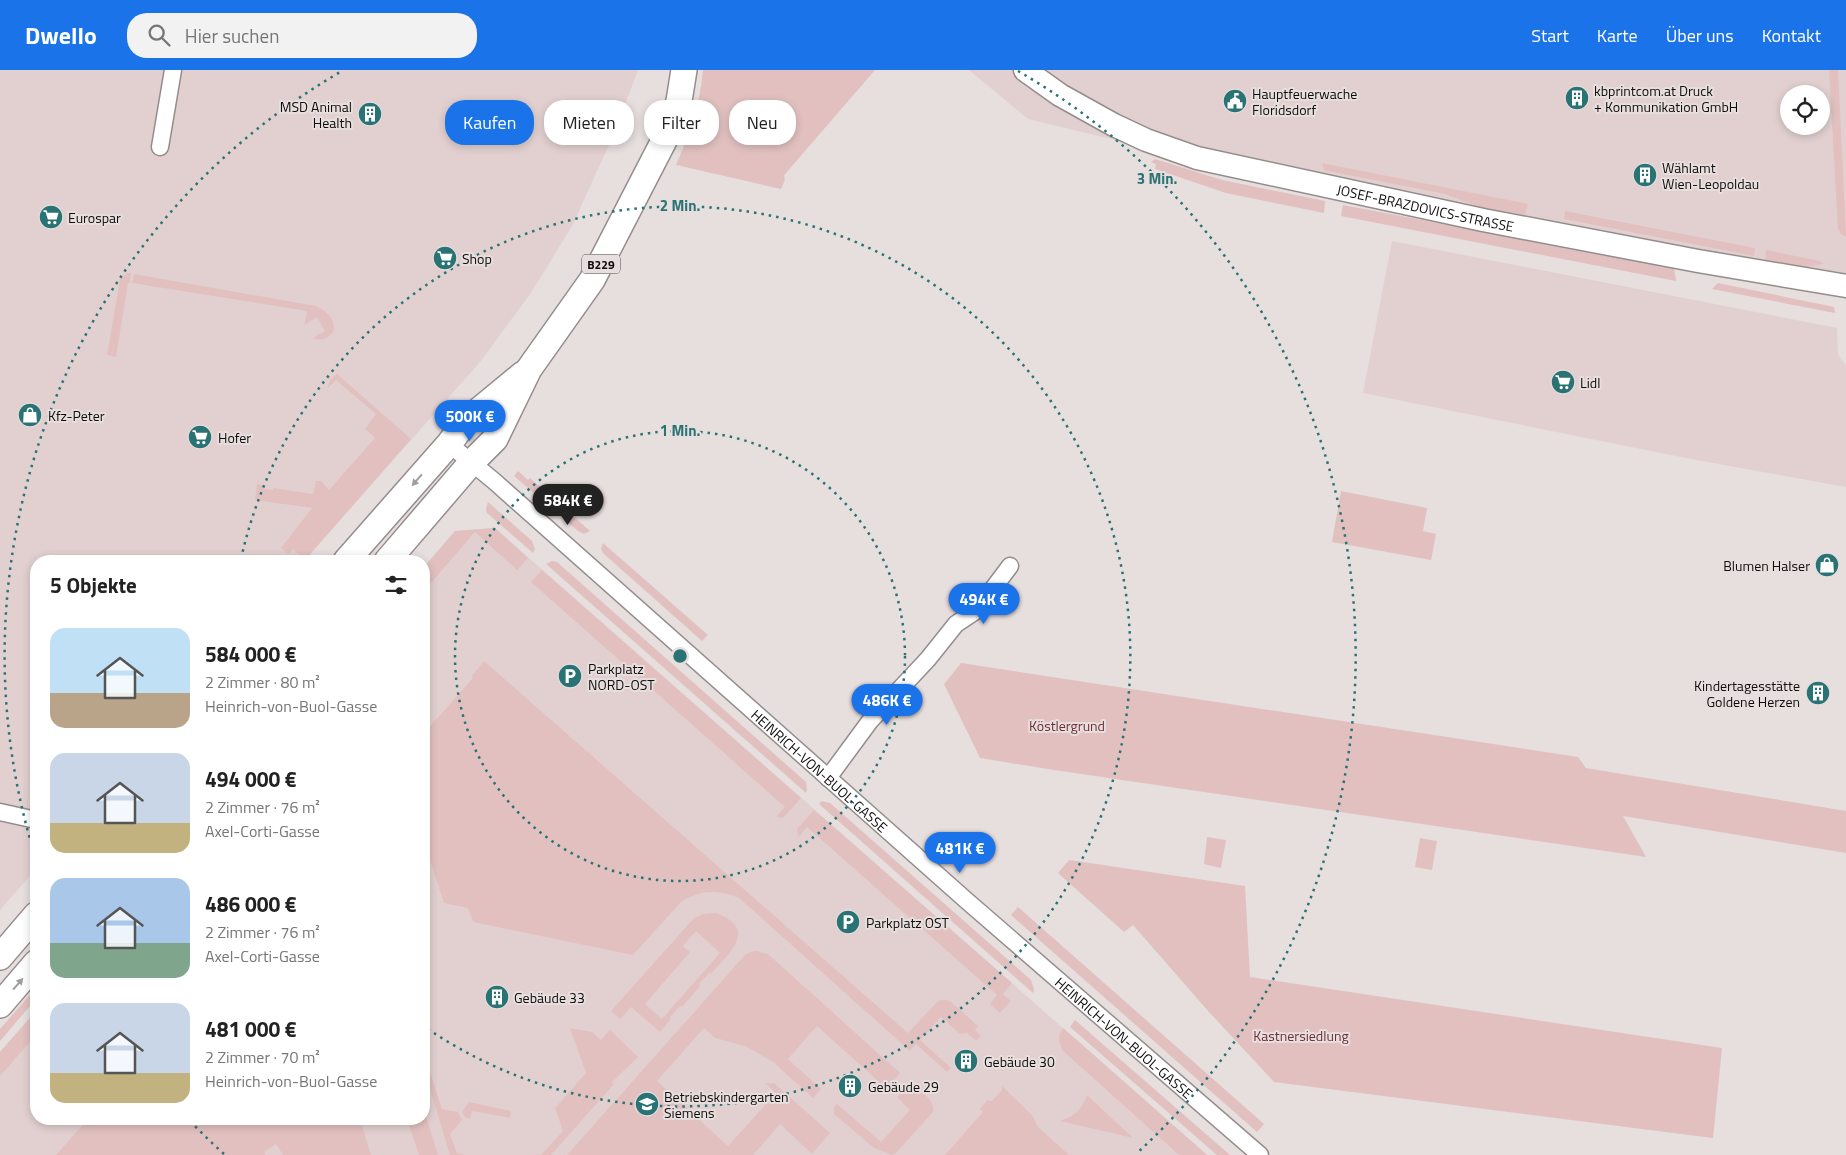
<!DOCTYPE html>
<html lang="de">
<meta charset="utf-8">
<style>
body{margin:0;font-family:"Titillium Web",sans-serif;background:#f2f2f2;color:#222;height:100vh;display:flex;flex-direction:column;font-size:19px;white-space:nowrap}
*{box-sizing:border-box;margin:0}
p{font-size:16px;color:#767676}
.icon{flex:none;width:28px;height:28px;fill:none;stroke:currentColor;stroke-width:2;stroke-linecap:round;stroke-linejoin:round}
.map{position:relative;flex:1;overflow:hidden}
.sheet{position:absolute;left:30px;top:485px;width:400px;height:570px;display:flex;flex-direction:column;background:#fff;border-radius:20px;box-shadow:0 2px 8px #0003}
.sheet>*{flex:none}
.hud{position:absolute;left:445px;top:30px;width:475px;height:45px;display:flex;gap:10px}
.tools{position:absolute;left:1780px;top:15px;display:grid;gap:10px}
.tools a{display:grid;place-items:center;width:50px;height:50px;border-radius:50%;background:#fff;box-shadow:0 2px 8px #0003;font-size:25px}
.price{position:absolute;translate:-50% -42px;padding:0 11px;border-radius:18px;background:#1a73e8;color:#fff;font-size:16px;line-height:32px;filter:drop-shadow(0 1px 2px #0008)}
.price::after{content:'';position:absolute;left:50%;top:30px;width:15px;height:11px;margin-left:-8px;background:inherit;clip-path:polygon(0 0,100% 0,50% 100%)}
.price.active{background:#222;color:#fff}
ul{padding:0;list-style:none}
li{display:flex;align-items:center;gap:15px;height:125px;padding:0 20px}
li span{display:grid;place-items:center;flex:none;width:140px;height:100px;border-radius:15px;color:#555}
li>.icon{margin-inline-start:auto}
span .icon{width:60px;height:60px;fill:#fffc;stroke-width:1}
li b{font-size:21px}
h2{display:flex;justify-content:space-between;align-items:center;height:60px;padding:0 20px;font-size:21px}
.pill{padding:0 18px;border-radius:20px;background:#fff;box-shadow:0 2px 8px #0003;font-size:18px;line-height:45px}
.pill.active{background:#1a73e8;color:#fff}
header{display:flex;align-items:center;gap:30px;box-sizing:border-box;height:70px;padding:0 25px;background:#1a73e8;color:#fff}
header strong{font-size:24px}
nav{display:flex;gap:28px;margin-inline-start:auto;font-size:18px}
.search{width:350px;height:45px;background:#f2f2f2;display:flex;align-items:center;gap:12px;box-sizing:border-box;padding:0 18px;border-radius:20px;color:#767676;font-size:19px}
.map>svg:first-child{display:block}
.built{fill:#e2d0d0;fill-rule:evenodd}
.green{fill:#e2c0c0;fill-rule:evenodd}
.lines{fill:none;stroke-linecap:round;stroke-linejoin:round}
.street-casing{stroke:#958d8d;stroke-width:19}
.secondary-casing{stroke:#958d8d;stroke-width:25}
.primary-casing{stroke:#958d8d;stroke-width:28}
.street{stroke:#fff;stroke-width:16}
.secondary{stroke:#fff;stroke-width:22}
.primary{stroke:#fff;stroke-width:25}
.oneway{fill:#9f9e9e}
.ring{fill:none;stroke:#297375;stroke-width:2.5;stroke-dasharray:2.5 5}
.labels{text-anchor:middle;dominant-baseline:central;stroke-width:4;stroke-linejoin:round;paint-order:stroke}
.shield{fill:#e7dede;stroke:#504c4c;stroke-width:1}
.shield-label{font-size:12px;font-weight:bold;fill:#100d0d}
.poi-label{font-size:14px;fill:#100d0d;stroke:#e7dede;text-anchor:start}
.street-label{font-size:14px;fill:#100d0d;stroke:#e7dede}
.park-label{font-size:14px;fill:#702f35;stroke:#e7dede}
.centre{fill:#297375;stroke:#e7dede;stroke-width:2.5}
.ring-label{font-size:15px;text-anchor:middle;font-weight:bold;fill:#297375;stroke:#e7dede;stroke-width:4;stroke-linejoin:round;paint-order:stroke}
</style>
<header>
<strong>Dwello</strong>
<div class="search"><svg class="icon" aria-label="search" viewBox="0 0 24 24"><circle cx="10" cy="10" r="6"/><path d="M15 15l6 6"/></svg>Hier suchen</div>
<nav><a>Start</a><a>Karte</a><a>Über uns</a><a>Kontakt</a></nav>
</header>
<div class="map">
<svg width="1846" height="1085" viewBox="0 0 1846 1085">
<rect width="100%" height="100%" fill="#e7dede"/>
<g class="built">
<path d="M0 0H638L614 64 572 156 531 223 480 292 304 491H36V799L0 840Z"/>
<path d="M969 0H1846V218L1153 79 1028 49ZM1789 24H1821V56H1789Z"/>
<path d="M1392 171 1837 258 1838 285 1846 295V417L1691 389 1363 323Z"/>
<path d="M495 458 1207 1085H0V982L36 941V1049H424V497L455 461Z"/>
</g>
<g class="green">
<path d="M703 0H875L786 103 784 106 785 110 781 119 676 95C690 63 700 34 703 0Z"/>
<path d="M1829 0H1838L1846 167 1841 164 1838 159Z"/>
<path d="M1155 89 1222 110 1325 131 1324 143 1226 123 1155 99 1156 94 1151 92Z"/>
<path d="M1322 93 1528 134 1525 146 1487 140 1445 124 1327 101 1324 100Z"/>
<path d="M1343 135 1674 198 1676 211 1341 146Z"/>
<path d="M1565 141 1755 178 1754 186 1564 149Z"/>
<path d="M1766 180 1820 191 1823 194 1807 197 1765 192Z"/>
<path d="M127 203H131L130 213H128L116 287 107 285 120 209Z"/>
<path d="M134 204 316 236C326 241 334 247 334 259 331 268 322 272 313 268L325 261 317 247 304 255 307 241 132 213Z"/>
<path d="M1718 213 1834 237 1835 243 1712 219Z"/>
<path d="M337 304 411 369 305 490 293 479 289 484 281 478 312 438 255 430 257 414 264 415V419L273 420V418L313 424 316 411H321L329 420 375 368 365 359 376 344 336 310 327 319 330 310Z"/>
<path d="M518 401 528 410 530 408 590 461 584 464 578 461 514 406Z"/>
<path d="M1341 421 1427 438 1423 461 1436 464 1431 490 1332 472Z"/>
<path d="M488 432 532 471 535 479 533 483 487 443 486 439Z"/>
<path d="M495 458 528 488 517 500 475 462 424 521V497L455 461Z"/>
<path d="M603 473 708 565 702 571 604 484 601 479Z"/>
<path d="M552 491 557 492 806 712 807 719 806 723 546 494Z"/>
<path d="M542 500 801 728 783 748 776 747 785 737 531 512Z"/>
<path d="M484 591 908 963 936 933C941 929 945 929 951 932L978 956 975 960 981 966 976 971 967 963 960 964 941 947 920 970 951 998 947 1002 916 974 910 981 739 828C719 819 699 820 681 832L633 885 473 852 468 838 444 833 424 772V663L473 608 472 606Z"/>
<path d="M961 593 1578 687 1586 698 1846 741V783L1623 746 1646 787 1054 700 980 688 944 614Z"/>
<path d="M822 731 830 733 1031 910 1034 919 1033 923 819 734Z"/>
<path d="M814 740 1012 913 1003 924 1011 931 1000 943 990 934 997 925 807 757 798 767 797 759Z"/>
<path d="M1207 767 1226 770 1221 798 1204 794Z"/>
<path d="M1420 768 1437 771 1432 800 1415 797Z"/>
<path d="M1069 790 1245 816 1250 907 1722 978 1713 1068 1274 1012 1209 942 1133 855 1124 862 1058 803Z"/>
<path d="M1018 837 1264 1054 1257 1062 1011 845Z"/>
<path d="M716 843C759 859 729 883 711 904L709 903 699 914 700 916 682 937 680 936 670 947 671 949 660 962 631 937 620 949 611 941 694 848 704 844ZM696 861 720 883 662 949 645 934 690 882 683 876Z"/>
<path d="M756 881 768 884 900 1003 887 1019 817 956 788 989 821 1019 813 1028 773 992 745 976 715 968 704 958 657 1011 728 1076 776 1023 765 1013H774L830 1063 812 1084 780 1054 753 1085H567L745 885 750 882Z"/>
<path d="M36 918V929L0 971V959Z"/>
<path d="M36 941V965L0 1006V982Z"/>
<path d="M1075 950 1230 1085H1217L1070 957Z"/>
<path d="M570 958 592 962 601 970 610 960 638 987 612 1012 614 1014 551 1085H541L563 1061 555 1038 586 1003Z"/>
<path d="M1063 958 1078 971 1207 1085H1179L1062 980C1059 971 1057 966 1063 958Z"/>
<path d="M428 996 442 1039 458 1042 462 1050 450 1064 457 1083 465 1085H450L424 999Z"/>
<path d="M910 1012C919 1020 936 1030 933 1042L896 1083 892 1085 874 1078 834 1044V1037L837 1034 881 1072 910 1040 897 1027Z"/>
<path d="M1002 1016 1032 1045 1038 1057 1069 1085H945L983 1042 980 1039 987 1030 992 1031 1002 1020Z"/>
<path d="M1087 1025 1133 1068 1060 1051C1076 1045 1081 1041 1087 1025Z"/>
<path d="M469 1032 511 1041 510 1048 472 1041 470 1049 465 1047 462 1042Z"/>
<path d="M424 1040 438 1085H419L407 1049H424Z"/>
<path d="M88 1049H360L371 1085H283L276 1074 264 1082 266 1085H56Z"/>
</g>
<g class="lines">
<g class="street-casing">
<g id="street">
<path d="M160 77 173 0"/>
<path id="s1" d="M449 374 494 411 967 831 1260 1085"/>
<path d="M828 708 870 651 928 589 956 554 977 540 1010 496"/>
<path d="M0 742 36 750"/>
</g>
</g>
<g class="secondary-casing">
<g id="secondary">
<path id="s2" d="M1025 0 1060 25 1114 55 1146 70 1197 88 1483 150 1698 191 1846 216"/>
</g>
</g>
<g class="primary-casing">
<g id="primary">
<path d="M346 491 449 374 466 351 523 304"/>
<path d="M387 491 471 393 495 369 529 299 592 210 672 55 679 31 684 0"/>
<path d="M0 887 36 845"/>
<path d="M0 935 36 893"/>
</g>
</g>
<use href="#street" class="street"/>
<use href="#secondary" class="secondary"/>
<use href="#primary" class="primary"/>
</g>
<defs><path id="oneway-solid" d="M-6-.8H1V-3.2L6.5 0L1 3.2V.8H-6Z" transform="scale(1.25)"/></defs>
<g class="oneway">
<use href="#oneway-solid" transform="translate(417 410) rotate(131)"/>
<use href="#oneway-solid" transform="translate(18 914) rotate(-49)"/>
</g>
<g class="ring">
<circle cx="680" cy="586" r="225"/>
<path d="M241 489A450 450 0 1 1 425 957"/>
<path d="M224 1084A675 675 0 0 1 190 1051M36 789A675 675 0 0 1 342 1M1018 1A675 675 0 0 1 1136 1084"/>
</g>
<defs>
<g id="building-disc" transform="scale(1.25)"><circle r="9.5" fill="#297375" stroke="#e7dede"/><path d="M-4-6H4V6H1V3H-1V6H-4ZM-2.5-4.3h1.7v1.8h-1.7ZM.8-4.3h1.7v1.8H.8ZM-2.5-1h1.7V.8h-1.7ZM.8-1h1.7V.8H.8Z" fill="#fff"/></g>
<g id="civic-disc" transform="scale(1.25)"><circle r="9.5" fill="#297375" stroke="#e7dede"/><path d="M-.6-6.5H3V-4.5H.6V-3L4-1V1h2V6H-6V1h2V-1L-.6-3ZM-1.2 2.5V6h2.4V2.5Z" fill="#fff"/></g>
<g id="supermarket-disc" transform="scale(1.25)"><circle r="9.5" fill="#297375" stroke="#e7dede"/><path d="M-6-5.5h2.5l.6 2H6L4.5 2H-2.5L-4.4-4H-6ZM-1.5 3.2a1.3 1.3 0 1 0 .1 0ZM3 3.2a1.3 1.3 0 1 0 .1 0Z" fill="#fff"/></g>
<g id="shop-disc" transform="scale(1.25)"><circle r="9.5" fill="#297375" stroke="#e7dede"/><path d="M-5-2.5h2.3a2.7 3.5 0 0 1 5.4 0H5L5.5 6h-11ZM-1.5-2.5h3a1.5 2.3 0 0 0-3 0Z" fill="#fff"/></g>
<g id="parking-disc" transform="scale(1.25)"><circle r="9.5" fill="#297375" stroke="#e7dede"/><path d="M-3.5-5.5H1a3.5 3.5 0 0 1 0 7H-1V5.5H-3.5ZM-1-3.4V-.6H.8a1.4 1.4 0 0 0 0-2.8Z" fill="#fff"/></g>
<g id="school-disc" transform="scale(1.25)"><circle r="9.5" fill="#297375" stroke="#e7dede"/><path d="M0-5L7-2L0 1L-7-2ZM-4 1L0 2.5L4 1V4Q0 6-4 4Z" fill="#fff"/></g>
</defs>
<g fill-rule="evenodd">
<use href="#building-disc" x="1577" y="28"/>
<use href="#civic-disc" x="1235" y="31"/>
<use href="#building-disc" x="370" y="44"/>
<use href="#building-disc" x="1645" y="105"/>
<use href="#supermarket-disc" x="51" y="147"/>
<use href="#supermarket-disc" x="445" y="188"/>
<use href="#supermarket-disc" x="1563" y="312"/>
<use href="#shop-disc" x="30" y="345"/>
<use href="#supermarket-disc" x="200" y="367"/>
<use href="#shop-disc" x="1827" y="495"/>
<use href="#parking-disc" x="570" y="606"/>
<use href="#building-disc" x="1818" y="623"/>
<use href="#parking-disc" x="848" y="852"/>
<use href="#building-disc" x="497" y="927"/>
<use href="#building-disc" x="966" y="991"/>
<use href="#building-disc" x="850" y="1016"/>
<use href="#school-disc" x="647" y="1034"/>
</g>
<g class="labels">
<rect class="shield" x="582" y="184.5" width="38" height="19" rx="4"/>
<g class="shield-label">
<text x="601" y="194">B229</text>
</g>
<g class="poi-label">
<text x="1594" y="20">kbprintcom.at Druck<tspan x="1594" dy="16">+ Kommunikation GmbH</tspan></text>
<text x="1252" y="23">Hauptfeuerwache<tspan x="1252" dy="16">Floridsdorf</tspan></text>
<text x="352" y="36" text-anchor="end">MSD Animal<tspan x="352" dy="16">Health</tspan></text>
<text x="1662" y="97">Wählamt<tspan x="1662" dy="16">Wien-Leopoldau</tspan></text>
<text x="68" y="147">Eurospar</text>
<text x="462" y="188">Shop</text>
<text x="1580" y="312">Lidl</text>
<text x="48" y="345">Kfz-Peter</text>
<text x="218" y="367">Hofer</text>
<text x="1810" y="495" text-anchor="end">Blumen Halser</text>
<text x="588" y="598">Parkplatz<tspan x="588" dy="16">NORD-OST</tspan></text>
<text x="1800" y="615" text-anchor="end">Kindertagesstätte<tspan x="1800" dy="16">Goldene Herzen</tspan></text>
<text x="866" y="852">Parkplatz OST</text>
<text x="514" y="927">Gebäude 33</text>
<text x="984" y="991">Gebäude 30</text>
<text x="868" y="1016">Gebäude 29</text>
<text x="664" y="1026">Betriebskindergarten<tspan x="664" dy="16">Siemens</tspan></text>
</g>
<g class="street-label">
<text stroke="none"><textPath href="#s2" startOffset="428">JOSEF-BRAZDOVICS-STRASSE</textPath></text>
<text stroke="none"><textPath href="#s1" startOffset="494">HEINRICH-VON-BUOL-GASSE</textPath></text>
<text stroke="none"><textPath href="#s1" startOffset="899">HEINRICH-VON-BUOL-GASSE</textPath></text>
</g>
<g class="park-label">
<text x="1067" y="655">Köstlergrund</text>
<text x="1301" y="965">Kastnersiedlung</text>
</g>
</g>
<circle cx="680" cy="586" r="8" class="centre"/>
<g class="ring-label">
<text x="1157" y="114">3 Min.</text>
<text x="680" y="141">2 Min.</text>
<text x="680" y="366">1 Min.</text>
</g>
</svg>
<div class="tools">
<a><svg class="icon" aria-label="locate" viewBox="0 0 24 24"><circle cx="12" cy="12" r="6"/><path d="M12 2v4M12 18v4M2 12h4M18 12h4"/></svg></a>
</div>
<b class="price" style="left:470px;top:372px">500K €</b>
<b class="price active" style="left:568px;top:456px">584K €</b>
<b class="price" style="left:984px;top:555px">494K €</b>
<b class="price" style="left:887px;top:656px">486K €</b>
<b class="price" style="left:960px;top:804px">481K €</b>
<div class="hud">
<a class="pill active">Kaufen</a>
<a class="pill">Mieten</a>
<a class="pill">Filter</a>
<a class="pill">Neu</a>
</div>
<section class="sheet">
<h2>5 Objekte<svg class="icon" aria-label="filters" viewBox="0 0 24 24"><path d="M4 7h16M4 17h16"/><circle cx="9" cy="7" r="2"/><circle cx="15" cy="17" r="2"/></svg></h2>
<ul>
<li><span style="background:linear-gradient(#bfe0f5 65%,#b9a48a 0)"><svg class="icon" aria-label="home" viewBox="0 0 24 24"><path d="M3 11l9-7 9 7M6 9v11h12V9"/></svg></span><div><b>584 000 €</b><p>2 Zimmer · 80 m²</p><p>Heinrich-von-Buol-Gasse</p></div></li>
<li><span style="background:linear-gradient(#c9d6e8 70%,#c2b280 0)"><svg class="icon" aria-label="home" viewBox="0 0 24 24"><path d="M3 11l9-7 9 7M6 9v11h12V9"/></svg></span><div><b>494 000 €</b><p>2 Zimmer · 76 m²</p><p>Axel-Corti-Gasse</p></div></li>
<li><span style="background:linear-gradient(#a9c7e8 65%,#7fa58c 0)"><svg class="icon" aria-label="home" viewBox="0 0 24 24"><path d="M3 11l9-7 9 7M6 9v11h12V9"/></svg></span><div><b>486 000 €</b><p>2 Zimmer · 76 m²</p><p>Axel-Corti-Gasse</p></div></li>
<li><span style="background:linear-gradient(#c9d6e8 70%,#c2b280 0)"><svg class="icon" aria-label="home" viewBox="0 0 24 24"><path d="M3 11l9-7 9 7M6 9v11h12V9"/></svg></span><div><b>481 000 €</b><p>2 Zimmer · 70 m²</p><p>Heinrich-von-Buol-Gasse</p></div></li>
</ul>
</section>
</div>
